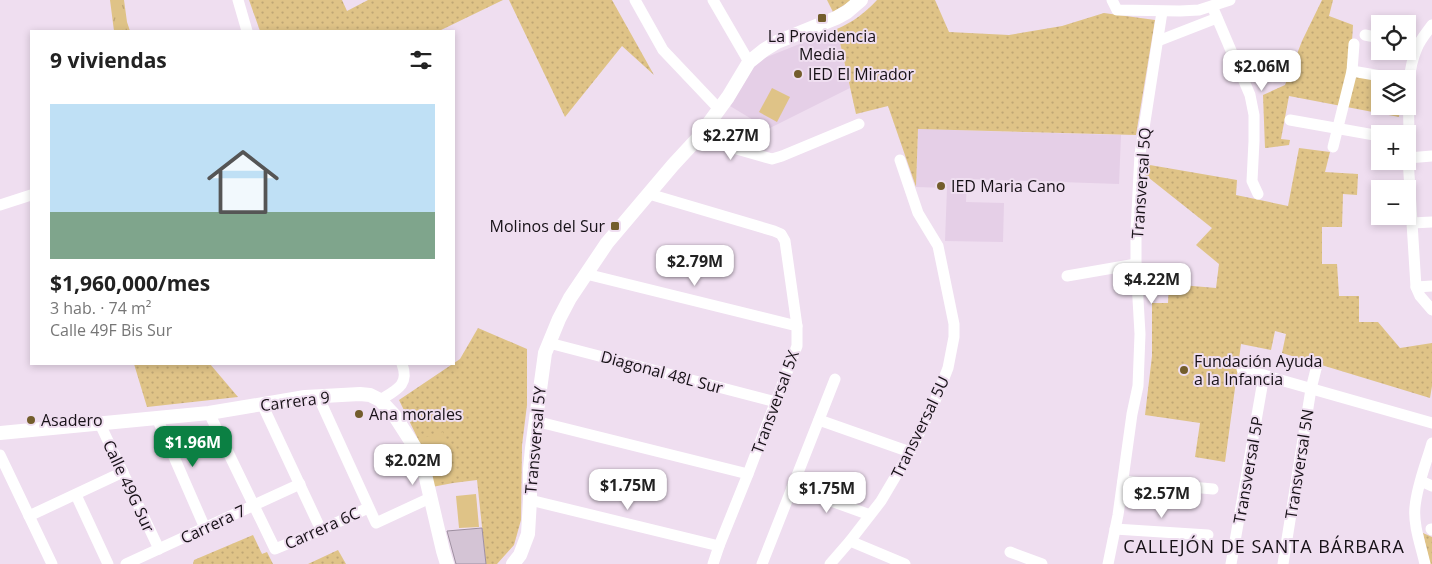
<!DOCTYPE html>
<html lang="es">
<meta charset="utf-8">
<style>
body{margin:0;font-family:"Open Sans",sans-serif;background:#f2f2f2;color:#222;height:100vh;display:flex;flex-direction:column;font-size:19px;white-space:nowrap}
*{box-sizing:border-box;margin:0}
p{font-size:16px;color:#767676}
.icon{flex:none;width:28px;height:28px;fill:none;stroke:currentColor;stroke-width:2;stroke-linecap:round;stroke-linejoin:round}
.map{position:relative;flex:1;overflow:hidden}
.panel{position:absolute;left:30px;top:30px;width:425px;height:335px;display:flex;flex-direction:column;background:#fff;border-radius:0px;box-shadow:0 2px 8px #0003}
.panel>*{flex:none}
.buttons{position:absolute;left:1371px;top:15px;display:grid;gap:10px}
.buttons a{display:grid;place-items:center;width:45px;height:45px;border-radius:0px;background:#fff;box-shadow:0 2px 8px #0003;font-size:25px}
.price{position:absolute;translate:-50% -42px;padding:0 11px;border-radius:10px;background:#fff;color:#222;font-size:16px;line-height:32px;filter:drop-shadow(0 1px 2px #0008)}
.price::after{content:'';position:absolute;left:50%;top:30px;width:15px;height:11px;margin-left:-8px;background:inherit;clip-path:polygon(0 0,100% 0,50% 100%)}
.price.on{background:#0b8043;color:#fff}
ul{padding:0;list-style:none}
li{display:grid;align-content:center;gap:10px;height:265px;padding:0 20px}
li span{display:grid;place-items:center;height:155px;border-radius:0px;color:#555}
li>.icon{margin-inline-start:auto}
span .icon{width:90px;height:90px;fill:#fffc;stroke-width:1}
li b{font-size:21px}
h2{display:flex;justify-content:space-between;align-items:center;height:60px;padding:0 20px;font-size:21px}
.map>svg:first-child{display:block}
.built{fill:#e5cfe7}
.grass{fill:url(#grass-tufts)}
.park{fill:url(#park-dots)}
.garden{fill:#dfc387}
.building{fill:#d4c4d5;stroke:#9e8fa0}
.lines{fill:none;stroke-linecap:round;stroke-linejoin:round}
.minor{stroke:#fff;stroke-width:11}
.tertiary{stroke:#fff;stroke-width:14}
.poi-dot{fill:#735d2c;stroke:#efdef0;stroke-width:2}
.labels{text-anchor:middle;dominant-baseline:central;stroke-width:4;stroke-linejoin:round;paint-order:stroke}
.poi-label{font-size:16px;fill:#171117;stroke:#efdef0;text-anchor:start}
.street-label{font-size:16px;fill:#171117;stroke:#efdef0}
.neighbourhood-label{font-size:18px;letter-spacing:1px;fill:#171117;stroke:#efdef0}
</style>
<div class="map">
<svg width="1432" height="564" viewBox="0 0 1432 564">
<defs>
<pattern id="grass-tufts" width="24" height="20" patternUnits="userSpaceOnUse" patternTransform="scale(1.25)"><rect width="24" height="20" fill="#dfc387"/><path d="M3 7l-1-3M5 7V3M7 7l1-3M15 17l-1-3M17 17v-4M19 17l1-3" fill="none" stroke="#bfa674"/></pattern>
<pattern id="park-dots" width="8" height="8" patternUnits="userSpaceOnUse" patternTransform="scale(1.25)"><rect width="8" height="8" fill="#dfc387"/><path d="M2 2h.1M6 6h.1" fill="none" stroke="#bfa674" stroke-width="1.8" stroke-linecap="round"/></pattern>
</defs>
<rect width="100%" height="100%" fill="#efdef0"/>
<g class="built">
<path d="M837 29 850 88 768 129 730 106 757 61Z"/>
<path d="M918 129 1121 135 1119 184 967 179 966 202 1004 203 1003 242 945 241 947 188 916 187Z"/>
</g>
<path class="grass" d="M110 0H124L127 22 130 31H114Z"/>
<g class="park">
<path d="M249 0H342L347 11 368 0H503L439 31H260Z"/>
<path d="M509 0H612L654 75 622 46 565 117Z"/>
<path d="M827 0H852L833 12Z"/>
<path d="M877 0H935L949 32 1009 35 1062 26 1104 13 1155 20 1136 135 918 129 916 187 888 106 856 114 837 29C853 22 865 13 877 0Z"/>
<path d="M1322 0H1333L1329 16 1353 25 1350 74 1380 79V106H1400L1399 117 1289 96 1281 139 1290 140 1289 145 1265 148 1263 95 1285 85 1302 41Z"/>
<path d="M1299 148 1330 152 1325 172 1358 174 1357 195 1343 194 1342 227H1322V264H1337L1339 296H1359V322H1378L1400 348 1432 343V386L1430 398 1282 353 1286 334 1275 331 1271 350 1241 344 1225 462 1195 457 1200 423 1145 415 1152 356V303H1168L1169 284 1216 288 1219 264 1196 245 1212 228 1144 174V164L1237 180 1236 195 1288 206Z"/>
<path d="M478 328 527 349V405L522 445 521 520 514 545 497 564H486L477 480 453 483 432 487 418 439 399 400 460 359Z"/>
<path d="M134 364H210L238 397 147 407Z"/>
<path d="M1423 533 1432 537V564H1430Z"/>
<path d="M253 535 262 554 267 552 273 564H193L194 560Z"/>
<path d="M338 550 346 564H308Z"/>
</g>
<g class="garden">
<path d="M772 88 790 97 777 122 759 112Z"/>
<path d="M443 432 456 478 433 484 420 439Z"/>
<path d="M476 494 479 527 459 528 456 496Z"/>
</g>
<path class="building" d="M482 528 486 564H456L447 531Z"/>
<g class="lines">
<g class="minor">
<path d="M238 0 247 31"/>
<path d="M635 0 663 50 719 109"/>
<path d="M713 0 749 62"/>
<path d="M1112 0 1117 10 1180 11 1199 10 1230 0"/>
<path d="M1212 6 1250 95 1254 115V141L1252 181 1258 194"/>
<path d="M1432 25C1427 32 1420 40 1417 48 1402 82 1412 122 1408 158L1416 287 1420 296 1432 310"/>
<path d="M1365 35 1380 38"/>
<path d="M1158 41 1217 18"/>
<path d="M1352 71 1398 79"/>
<path d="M1290 120 1380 136"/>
<path d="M698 138 772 159 782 156 859 124"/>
<path d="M1333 147 1352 71 1354 44"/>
<path d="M1408 158 1432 156"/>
<path d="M649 194 774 231 781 234 785 241 797 326V346L748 474 719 546 713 564"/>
<path d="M0 205 31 195"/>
<path d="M1412 223 1432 222"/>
<path d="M586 274 797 326"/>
<path d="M1067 276 1136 264"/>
<path d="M1416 287 1432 286"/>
<path d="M549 343 776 402"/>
<path d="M1242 369 1432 423"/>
<path d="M318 396 376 523 430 498"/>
<path d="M380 400C396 390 410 385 402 364"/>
<path d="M262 404 321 530"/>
<path d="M209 413 275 549 321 530 368 508"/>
<path d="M157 418 205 528"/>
<path d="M819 420 910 452"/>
<path d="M535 421 748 474"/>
<path d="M100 424 159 549"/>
<path d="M0 455 52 564"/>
<path d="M1123 481 1213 489"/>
<path d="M1421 481 1432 486"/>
<path d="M792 487 870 515"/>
<path d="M76 495 108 564"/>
<path d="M530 500 719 546"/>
<path d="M29 516 123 472"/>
<path d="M1115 529 1208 535"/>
<path d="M1431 529 1432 530"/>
<path d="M850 541 905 564"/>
<path d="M1010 552 1042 564"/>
<path d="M126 564 300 484"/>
<path d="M762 564 835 379"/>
<path d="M830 564 850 541 881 501 910 452 935 401 948 368 954 337V324L938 246 918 213 900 160"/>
<path d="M1108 564 1118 515 1132 414 1138 386 1140 334 1136 264V231L1140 154 1162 12"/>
<path d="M1231 564 1264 375"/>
<path d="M1283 564 1311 389 1317 365"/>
<path d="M1425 564C1421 546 1413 525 1415 507 1417 485 1426 464 1432 443"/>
</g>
<g class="tertiary">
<path d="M0 433 209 413 305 397 360 394 370 395 380 400 394 415 414 446 420 458 425 474 443 551 447 564"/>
<path d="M513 564 520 555 528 534 530 500V469L532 448 545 353 559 319 570 298 607 243 673 165 698 138 728 97 749 62 764 50 777 42 836 18 847 12 861 0"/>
</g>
</g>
<g class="poi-dot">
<rect x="817" y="13" width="10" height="10" rx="2.5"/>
<circle cx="798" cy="74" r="5"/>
<circle cx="941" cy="186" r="5"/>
<rect x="610" y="221" width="10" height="10" rx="2.5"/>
<circle cx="1184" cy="370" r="5"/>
<circle cx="359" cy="414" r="5"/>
<circle cx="31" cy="420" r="5"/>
</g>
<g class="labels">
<g class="poi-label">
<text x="822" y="36" text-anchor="middle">La Providencia<tspan x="822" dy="18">Media</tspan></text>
<text x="808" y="74">IED El Mirador</text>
<text x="951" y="186">IED Maria Cano</text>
<text x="605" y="226" text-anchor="end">Molinos del Sur</text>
<text x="1194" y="361">Fundación Ayuda<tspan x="1194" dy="18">a la Infancia</tspan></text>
<text x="369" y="414">Ana morales</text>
<text x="41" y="420">Asadero</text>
</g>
<g class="street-label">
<text transform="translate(1141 183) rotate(-86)">Transversal 5Q</text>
<text transform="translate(662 372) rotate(15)">Diagonal 48L Sur</text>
<text transform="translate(295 401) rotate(-7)">Carrera 9</text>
<text transform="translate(775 402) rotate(-70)">Transversal 5X</text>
<text transform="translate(920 427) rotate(-64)">Transversal 5U</text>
<text transform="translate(535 440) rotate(-85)">Transversal 5Y</text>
<text transform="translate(1299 464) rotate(-81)">Transversal 5N</text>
<text transform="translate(1248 470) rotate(-80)">Transversal 5P</text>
<text transform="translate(129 486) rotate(65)">Calle 49G Sur</text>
<text transform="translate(213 524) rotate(-25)">Carrera 7</text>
<text transform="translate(322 528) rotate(-24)">Carrera 6C</text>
</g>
<g class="neighbourhood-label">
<text x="1264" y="546">CALLEJÓN DE SANTA BÁRBARA</text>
</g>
</g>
</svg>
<div class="buttons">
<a><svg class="icon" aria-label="locate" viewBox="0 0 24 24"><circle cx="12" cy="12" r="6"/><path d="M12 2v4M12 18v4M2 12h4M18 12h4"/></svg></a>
<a><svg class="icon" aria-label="layers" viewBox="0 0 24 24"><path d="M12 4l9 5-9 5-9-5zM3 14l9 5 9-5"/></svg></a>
<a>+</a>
<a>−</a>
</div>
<b class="price" style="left:1262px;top:92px">$2.06M</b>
<b class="price" style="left:731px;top:161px">$2.27M</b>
<b class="price" style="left:695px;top:287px">$2.79M</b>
<b class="price" style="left:1152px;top:305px">$4.22M</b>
<b class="price on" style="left:193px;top:468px">$1.96M</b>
<b class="price" style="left:413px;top:486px">$2.02M</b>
<b class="price" style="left:628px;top:511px">$1.75M</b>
<b class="price" style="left:827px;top:514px">$1.75M</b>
<b class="price" style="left:1162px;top:519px">$2.57M</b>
<section class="panel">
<h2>9 viviendas<svg class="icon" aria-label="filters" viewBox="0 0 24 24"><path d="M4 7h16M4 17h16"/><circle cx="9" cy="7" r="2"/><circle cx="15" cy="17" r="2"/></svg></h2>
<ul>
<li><span style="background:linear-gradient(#bfe0f5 70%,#7fa58c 0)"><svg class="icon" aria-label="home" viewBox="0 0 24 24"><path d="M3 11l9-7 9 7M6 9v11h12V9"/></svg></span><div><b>$1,960,000/mes</b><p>3 hab. · 74 m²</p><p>Calle 49F Bis Sur</p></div></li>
</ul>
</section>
</div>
